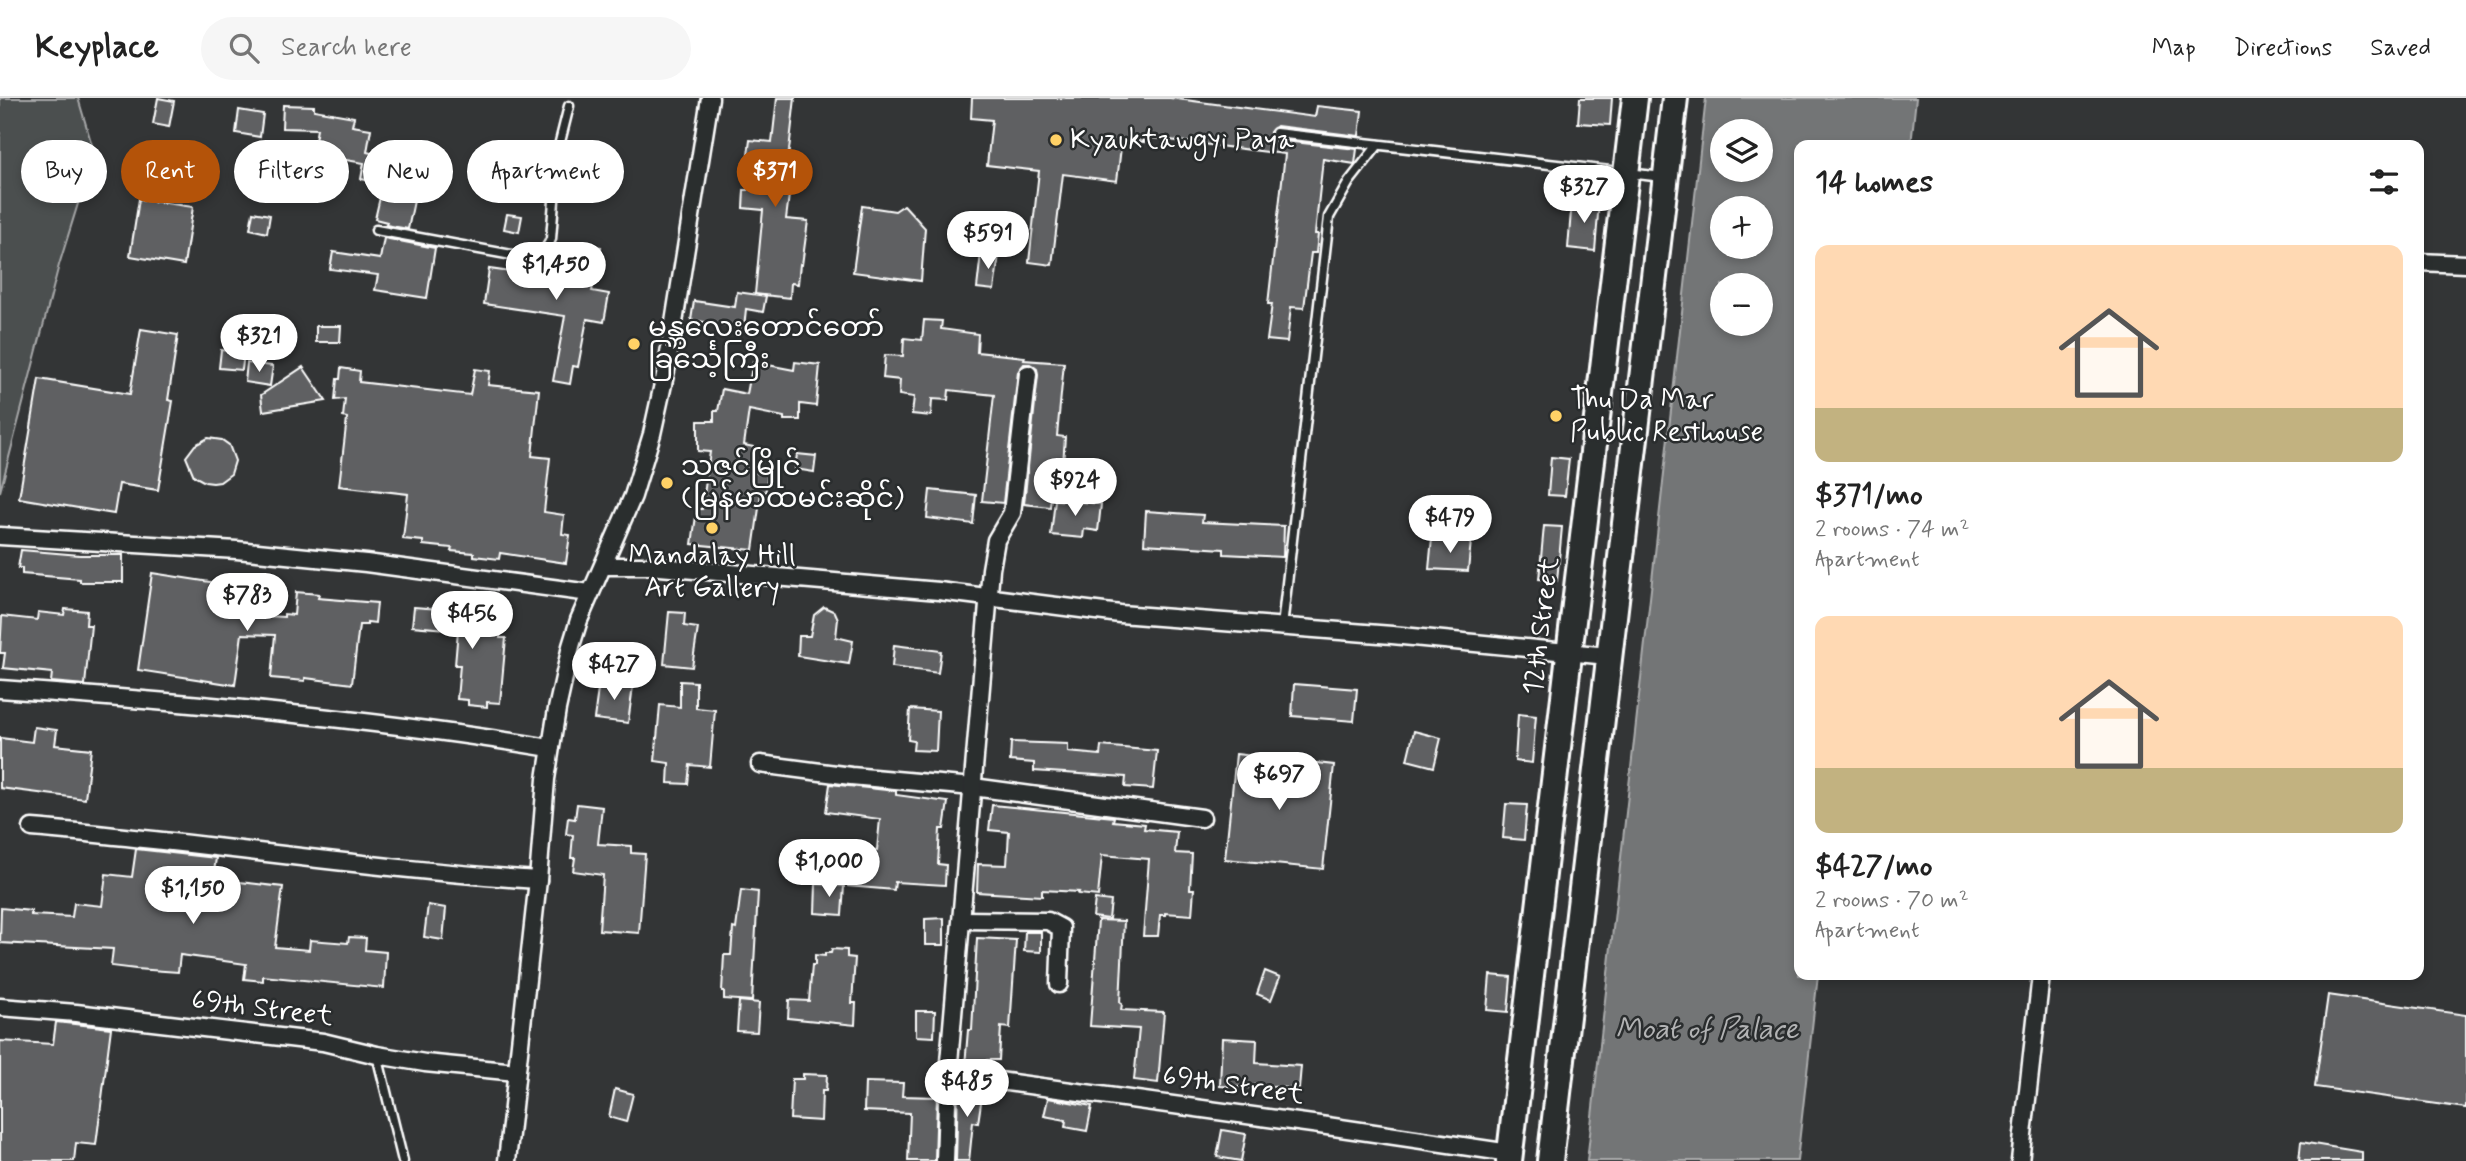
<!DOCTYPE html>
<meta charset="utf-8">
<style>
body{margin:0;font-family:Mynerve,"Noto Sans Myanmar",sans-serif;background:#f6f6f6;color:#222;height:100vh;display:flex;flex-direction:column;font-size:26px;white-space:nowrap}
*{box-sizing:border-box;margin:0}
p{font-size:23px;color:#767676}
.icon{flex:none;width:38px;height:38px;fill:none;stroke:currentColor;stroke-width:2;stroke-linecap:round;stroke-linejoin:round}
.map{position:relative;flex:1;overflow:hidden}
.details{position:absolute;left:1794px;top:42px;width:630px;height:840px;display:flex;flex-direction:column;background:#fff;border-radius:14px;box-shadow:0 4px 10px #0003}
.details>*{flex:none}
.banner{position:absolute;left:21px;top:42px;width:665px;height:63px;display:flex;gap:14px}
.buttons{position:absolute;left:1710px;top:21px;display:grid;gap:14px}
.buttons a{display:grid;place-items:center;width:63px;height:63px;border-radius:50%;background:#fff;box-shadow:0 4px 10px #0003;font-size:35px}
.price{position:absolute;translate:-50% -60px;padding:0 16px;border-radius:24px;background:#fff;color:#222;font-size:23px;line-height:46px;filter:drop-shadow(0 2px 4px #0008)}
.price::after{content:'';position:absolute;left:50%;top:42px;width:21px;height:16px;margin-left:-10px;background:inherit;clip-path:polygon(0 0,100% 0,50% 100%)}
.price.selected{background:#b45309;color:#fff}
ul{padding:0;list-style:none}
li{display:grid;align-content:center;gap:14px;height:371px;padding:0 21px}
li span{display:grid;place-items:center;height:217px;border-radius:14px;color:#555}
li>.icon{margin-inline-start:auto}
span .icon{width:126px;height:126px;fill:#fffc;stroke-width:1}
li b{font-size:30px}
h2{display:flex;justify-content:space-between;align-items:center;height:84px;padding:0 21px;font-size:30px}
.chip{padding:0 24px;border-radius:32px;background:#fff;box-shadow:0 4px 10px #0003;font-size:24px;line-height:63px}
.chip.selected{background:#b45309;color:#fff}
header{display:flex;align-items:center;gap:42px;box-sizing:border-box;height:98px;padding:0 35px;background:#fff;border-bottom:2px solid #e0e0e0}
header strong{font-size:33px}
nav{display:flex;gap:38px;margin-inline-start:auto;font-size:24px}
.search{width:490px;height:63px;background:#f6f6f6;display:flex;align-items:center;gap:18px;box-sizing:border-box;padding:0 24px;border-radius:38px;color:#767676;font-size:26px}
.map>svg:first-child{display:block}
.green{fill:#4c4f50;stroke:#a6a7a8;stroke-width:2}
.water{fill:#737576;stroke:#abacad;stroke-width:2;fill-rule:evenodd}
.building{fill:#5f6162;stroke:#fff;stroke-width:2}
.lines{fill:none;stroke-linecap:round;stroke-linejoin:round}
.lane-casing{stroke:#fff;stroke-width:13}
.street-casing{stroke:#fff;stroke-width:21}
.primary-casing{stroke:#fff;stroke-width:30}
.lane{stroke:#2a2d2e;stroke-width:8}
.street{stroke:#2a2d2e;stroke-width:16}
.primary{stroke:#2a2d2e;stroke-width:24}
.poi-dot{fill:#ffd166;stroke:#2a2d2e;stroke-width:2.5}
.labels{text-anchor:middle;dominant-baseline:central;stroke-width:5;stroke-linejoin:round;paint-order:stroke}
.poi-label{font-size:28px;fill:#fff;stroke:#2a2d2e;text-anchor:start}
.street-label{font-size:28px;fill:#fff;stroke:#2a2d2e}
.water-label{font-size:30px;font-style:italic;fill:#b2b3b4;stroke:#2a2d2e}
</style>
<header>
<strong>Keyplace</strong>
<div class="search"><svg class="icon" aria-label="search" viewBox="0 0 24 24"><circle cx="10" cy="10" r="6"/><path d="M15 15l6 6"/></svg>Search here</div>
<nav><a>Map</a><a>Directions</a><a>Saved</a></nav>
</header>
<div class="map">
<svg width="2466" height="1063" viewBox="0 0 2466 1063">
<rect width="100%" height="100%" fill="#333536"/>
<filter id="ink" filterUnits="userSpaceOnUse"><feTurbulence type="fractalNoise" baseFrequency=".0143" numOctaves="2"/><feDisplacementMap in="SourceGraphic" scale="14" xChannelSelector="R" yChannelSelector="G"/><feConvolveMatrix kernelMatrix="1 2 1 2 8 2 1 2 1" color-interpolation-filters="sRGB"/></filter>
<g filter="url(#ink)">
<path class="green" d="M0 0H78L94 54 59 167 0 394Z"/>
<path class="water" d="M1706 0H1916L1911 47H1799V877H1818L1797 1063H1587ZM1722 33H1760V72H1722ZM1722 110H1760V149H1722ZM1722 187H1760V226H1722Z"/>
<g class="building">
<path d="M158 0 174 3 169 29 153 26Z"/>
<path d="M777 0H795L784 96 789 97 786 121 808 123 802 167 800 166 798 186 791 185 790 200 755 196 763 112 743 110 744 92H748L752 58 748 57 750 42 772 44Z"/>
<path d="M972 0H1170L1315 19 1317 8 1362 13 1359 38 1277 28 1270 34V38L1275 42 1357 51 1355 66 1323 61 1315 136H1318L1316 155H1311L1304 210 1291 209 1287 244 1267 242 1272 206H1268L1285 56 1144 39V44L1122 41 1117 83 1063 76 1052 167 1029 164 1039 73 987 67 992 22 971 20Z"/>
<path d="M1580 0H1612L1610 27 1578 25Z"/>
<path d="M283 7 314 8V12L354 19 352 28 371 31 367 54 399 62 392 87 361 81 364 65 328 59 330 52 314 49 317 31 282 30Z"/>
<path d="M239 12 263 16 260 39 236 35Z"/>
<path d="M381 95 414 103 408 131 386 127 387 124 375 121Z"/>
<path d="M139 101 193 109 184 167 130 158Z"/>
<path d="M1572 101 1599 104 1595 153 1568 150Z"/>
<path d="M904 107 925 130 921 183 853 174 862 108 895 113Z"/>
<path d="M253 114 270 117 267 135 250 131Z"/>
<path d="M507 116 522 118 519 134 504 131Z"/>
<path d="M384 140 435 150 427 200 375 192 378 177 330 171 333 154 380 161Z"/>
<path d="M576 144 601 149 592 193 609 196 604 224 587 221 578 269 573 268 570 286 553 283 565 218 484 206 489 171 569 182Z"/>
<path d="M981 155 999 157 994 192 977 190Z"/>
<path d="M737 194 766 198 763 214 746 211 744 230 691 222 694 203 735 209Z"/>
<path d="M924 222 942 223 941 231 978 236 977 254 1025 259 1024 262 1064 265 1057 338 1065 339 1063 366 1054 365 1050 409 1024 406 1038 277 1037 271 1030 266H1024L1018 274 1003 405 982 403 994 297 949 292 948 302 932 301 931 318 912 316 914 299 899 297 900 282 883 280 885 257 903 258 904 240 922 242Z"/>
<path d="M316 228H341L340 244H316Z"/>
<path d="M141 231 178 237 168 302 173 303 158 392 119 386 114 416 19 400 39 281 130 296Z"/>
<path d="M221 252 244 255 242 272 219 270Z"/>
<path d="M753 264 794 272 795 264 820 267 816 308 800 306V322H784V319L749 312 744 347 754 349 750 374 768 377 765 396H761L753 452 692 446 697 411H702L710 354 698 353V323H714V313H718L722 291 747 296Z"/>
<path d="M247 265 273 268 270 288 245 284Z"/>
<path d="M303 269 326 303 263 313 261 297Z"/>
<path d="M341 270 360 273 359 284 470 297 475 271 490 273 488 287 539 292 532 358 550 360 544 414 564 417 562 436 570 437 566 465 500 455 499 461 474 458V455L451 453 452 450 423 447V443L403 441 408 396 339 388 347 320 343 319 345 301 335 302 337 281H340Z"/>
<path d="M208 340 222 342 229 347 235 363 231 376 220 384 213 385 205 384 194 378 186 359 195 347Z"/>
<path d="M797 356 816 358 814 374 795 371Z"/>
<path d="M1551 359 1569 361 1565 398 1548 397Z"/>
<path d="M930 392 976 397 973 426 927 420Z"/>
<path d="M1055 402 1101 406 1098 433 1084 431 1083 440 1051 437Z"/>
<path d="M1146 413 1203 417 1202 424 1284 428 1283 459 1224 456V451L1144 446Z"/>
<path d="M1544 428 1562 429 1557 483 1539 481Z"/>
<path d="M1432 440 1471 443 1468 473 1429 471Z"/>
<path d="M21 452 80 457H123V484H80V481L22 476V470H18Z"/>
<path d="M152 475 249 490 245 517 284 519V516L294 517 296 494 319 496 318 500 377 505 375 525 367 524V527H359L352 586 305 580V583L271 580 275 537 242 536 235 587 138 572Z"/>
<path d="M414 509 502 516 500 540H506L500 605 487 604V609L468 607V602L457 601 460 567H455L458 532 412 528Z"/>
<path d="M824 509 835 514 838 521 836 539 853 543 849 566 798 558 799 538H810L814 517Z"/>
<path d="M65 511 87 513 86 527H91L85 587 51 584 52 575 3 570 5 555H0L2 518 37 522 38 514 64 517Z"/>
<path d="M669 514 685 515 684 528 698 530 692 569 664 566Z"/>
<path d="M894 547 941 553 938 575 892 569Z"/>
<path d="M680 583 696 584V610L715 612 710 669 690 667 688 686 668 685 669 665 655 663 660 607 680 609Z"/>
<path d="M599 584 633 588 628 625 594 621Z"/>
<path d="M1294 586 1357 591 1354 623 1292 618Z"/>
<path d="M910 611 938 613 936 653 913 652 914 643 908 642Z"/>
<path d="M1518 616 1536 618 1532 665 1515 663Z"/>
<path d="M34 629 57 632 55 647 91 651 85 701 0 690V640L32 644Z"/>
<path d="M1414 633 1441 640 1434 669 1407 662Z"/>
<path d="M1011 644 1068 646V654L1100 657 1101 648 1157 653 1153 691 1125 689 1126 679 1034 673V665L1010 663Z"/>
<path d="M1236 656 1334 667 1323 771 1225 761Z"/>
<path d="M830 686 896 693V697L948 704 944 731H940L938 766 946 767 945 787 895 784 894 792 848 788 851 750 877 752 880 721 826 714Z"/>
<path d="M577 706 602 709 598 746 631 748V755L645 756 639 835 599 832 603 777 573 773 575 760H571L573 737 566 736 568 720 575 721Z"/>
<path d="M1506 706 1527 707 1524 742 1503 740Z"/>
<path d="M992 707 1114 719 1113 723 1145 726 1144 731 1177 734 1175 755 1192 756 1190 791H1194L1192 817 1165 815V817H1160L1158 838H1143L1149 761 1102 757 1098 798 1078 796 1079 794 1042 792V798L977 794 978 766 1007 767 1009 734 989 732Z"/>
<path d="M136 751 216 760 213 781 283 789 275 849 309 852 310 842 348 845 349 839 366 840 365 852 386 854 384 890 263 878V883L244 881 246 866 180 857 178 874 136 871 111 868 113 851 0 845 1 810 31 813V817L72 819 74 805 102 808 106 776 132 779Z"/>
<path d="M816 786 844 788 842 817 815 815Z"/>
<path d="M741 792 758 794 752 903 724 901V893H722L724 857H731L733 830 736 831Z"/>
<path d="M1095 801 1111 803 1109 821 1093 819Z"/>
<path d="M428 807 446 810 443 842 424 839Z"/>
<path d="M944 820V847H925V821Z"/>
<path d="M1098 822 1124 823 1120 905 1122 906 1121 912 1164 914 1158 985 1134 982 1139 931 1090 928Z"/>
<path d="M1025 834H1041V854L1024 853Z"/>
<path d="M977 840 1016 842 1010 930 1001 929 999 962H987L986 971 965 968 968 932H972Z"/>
<path d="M832 851 847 852V859L855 860 852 905H856L855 927 788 920 789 902 809 903 812 867H815V857L825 858V855H831Z"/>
<path d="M1265 873 1280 879 1271 902 1257 896Z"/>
<path d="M1490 877 1511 879 1508 914 1487 912Z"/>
<path d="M2328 897 2466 917V1010L2315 989Z"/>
<path d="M739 903 759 905 757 934 737 933Z"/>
<path d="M916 913H935L934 939 916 938Z"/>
<path d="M56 924 111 930 96 1047 76 1045 74 1063H0V943L53 946Z"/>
<path d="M1222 940 1257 942 1256 965 1301 968 1299 991 1255 987V990L1220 988Z"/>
<path d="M803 976 827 977 826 993H822L821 1023 790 1021 792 981H803Z"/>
<path d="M865 984 903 985 902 998 937 999 935 1063H908L910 1015 864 1013Z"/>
<path d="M958 988 983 991 978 1025 973 1024 969 1063H956Z"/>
<path d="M615 991 633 996 626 1024 609 1019Z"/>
<path d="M1048 1000 1092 1008 1087 1033 1065 1029 1066 1022 1044 1018Z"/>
<path d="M1222 1032 1246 1036 1241 1063 1217 1059Z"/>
<path d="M2301 1044 2362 1054V1063H2299Z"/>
</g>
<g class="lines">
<g class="lane-casing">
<g id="lane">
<path d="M1276 35 1663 79"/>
<path d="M376 132 523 159C537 159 546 154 551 141L558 52 569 8"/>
<path d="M1282 529 1329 119 1349 84 1378 47"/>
<path d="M377 957 403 1063"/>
</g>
</g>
<g class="street-casing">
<g id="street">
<path d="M2418 164 2466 166"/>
<path d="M0 438 237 452 366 465 590 495"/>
<path d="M604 468H648L939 493 1120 516 1392 537 1608 558"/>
<path d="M0 591C184 604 368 620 550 650"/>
<path d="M760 666 851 678 973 689 1202 720"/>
<path d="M32 730C201 744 368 771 538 782"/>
<path d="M962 822 1048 823 1061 830 1059 886"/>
<path d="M0 909 76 915 323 944 377 957 425 965 516 974"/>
<path d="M948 976 1327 1028 1510 1055"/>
<path d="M507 1063 538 782 546 681 557 611 571 548 579 522 633 398 652 336 667 268 710 0"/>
<path d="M945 1063 948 976 991 471 996 442 1012 415 1028 276"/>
<path d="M2020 1063 2041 877"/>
</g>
</g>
<g class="primary-casing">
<g id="primary">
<path d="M1509 1063 1635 0"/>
<path d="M1550 1063 1675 0"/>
</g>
</g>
<use href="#lane" class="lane"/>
<use href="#street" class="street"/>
<use href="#primary" class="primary"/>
</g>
</g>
<g class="poi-dot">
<circle cx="1056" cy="42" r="7"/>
<circle cx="634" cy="246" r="7"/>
<circle cx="1556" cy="318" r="7"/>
<circle cx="667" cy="385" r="7"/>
<circle cx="712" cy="430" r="7"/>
</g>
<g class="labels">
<g class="poi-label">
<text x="1070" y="42">Kyauktawgyi Paya</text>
<text x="648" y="230">မန္တလေးတောင်တော်<tspan x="648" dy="32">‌ခြင်္သေ့ကြီး</tspan></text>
<text x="1570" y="302">Thu Da Mar<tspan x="1570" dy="32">Public Resthouse</tspan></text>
<text x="681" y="369">သဇင်မြိုင်<tspan x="681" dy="32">(မြန်မာထမင်းဆိုင်)</tspan></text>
<text x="712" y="458" text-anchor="middle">Mandalay Hill<tspan x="712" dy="32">Art Gallery</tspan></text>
</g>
<g class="street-label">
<text transform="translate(1542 528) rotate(-83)">12th Street</text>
<text transform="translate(262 911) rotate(7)">69th Street</text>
<text transform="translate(1233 988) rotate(8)">69th Street</text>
</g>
<g class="water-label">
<text x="1707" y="931">Moat of Palace</text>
</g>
</g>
</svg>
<div class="buttons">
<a><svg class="icon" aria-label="layers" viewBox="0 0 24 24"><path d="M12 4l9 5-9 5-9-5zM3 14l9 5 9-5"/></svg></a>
<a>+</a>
<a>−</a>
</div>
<b class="price selected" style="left:775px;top:111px">$371</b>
<b class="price" style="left:1584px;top:127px">$327</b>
<b class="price" style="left:988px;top:173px">$591</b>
<b class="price" style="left:556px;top:204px">$1,450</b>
<b class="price" style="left:259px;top:276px">$321</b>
<b class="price" style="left:1075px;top:420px">$924</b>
<b class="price" style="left:1450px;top:457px">$479</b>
<b class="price" style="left:247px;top:535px">$783</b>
<b class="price" style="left:472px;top:553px">$456</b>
<b class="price" style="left:614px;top:604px">$427</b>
<b class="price" style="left:1279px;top:714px">$697</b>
<b class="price" style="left:829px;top:801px">$1,000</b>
<b class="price" style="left:193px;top:828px">$1,150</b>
<b class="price" style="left:967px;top:1021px">$485</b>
<div class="banner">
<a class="chip">Buy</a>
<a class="chip selected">Rent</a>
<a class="chip">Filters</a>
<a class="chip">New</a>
<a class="chip">Apartment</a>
</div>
<section class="details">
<h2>14 homes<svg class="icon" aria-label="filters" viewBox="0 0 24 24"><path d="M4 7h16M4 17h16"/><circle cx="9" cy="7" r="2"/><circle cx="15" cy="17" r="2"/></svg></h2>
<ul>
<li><span style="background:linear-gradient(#ffd9b3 75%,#c2b280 0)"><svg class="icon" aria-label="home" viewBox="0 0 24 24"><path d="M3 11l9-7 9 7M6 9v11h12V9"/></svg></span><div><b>$371/mo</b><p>2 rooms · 74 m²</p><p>Apartment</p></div></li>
<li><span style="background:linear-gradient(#ffd9b3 70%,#c2b280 0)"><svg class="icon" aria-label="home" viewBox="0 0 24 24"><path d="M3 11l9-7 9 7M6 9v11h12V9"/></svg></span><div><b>$427/mo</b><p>2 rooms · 70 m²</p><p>Apartment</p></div></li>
</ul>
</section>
</div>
